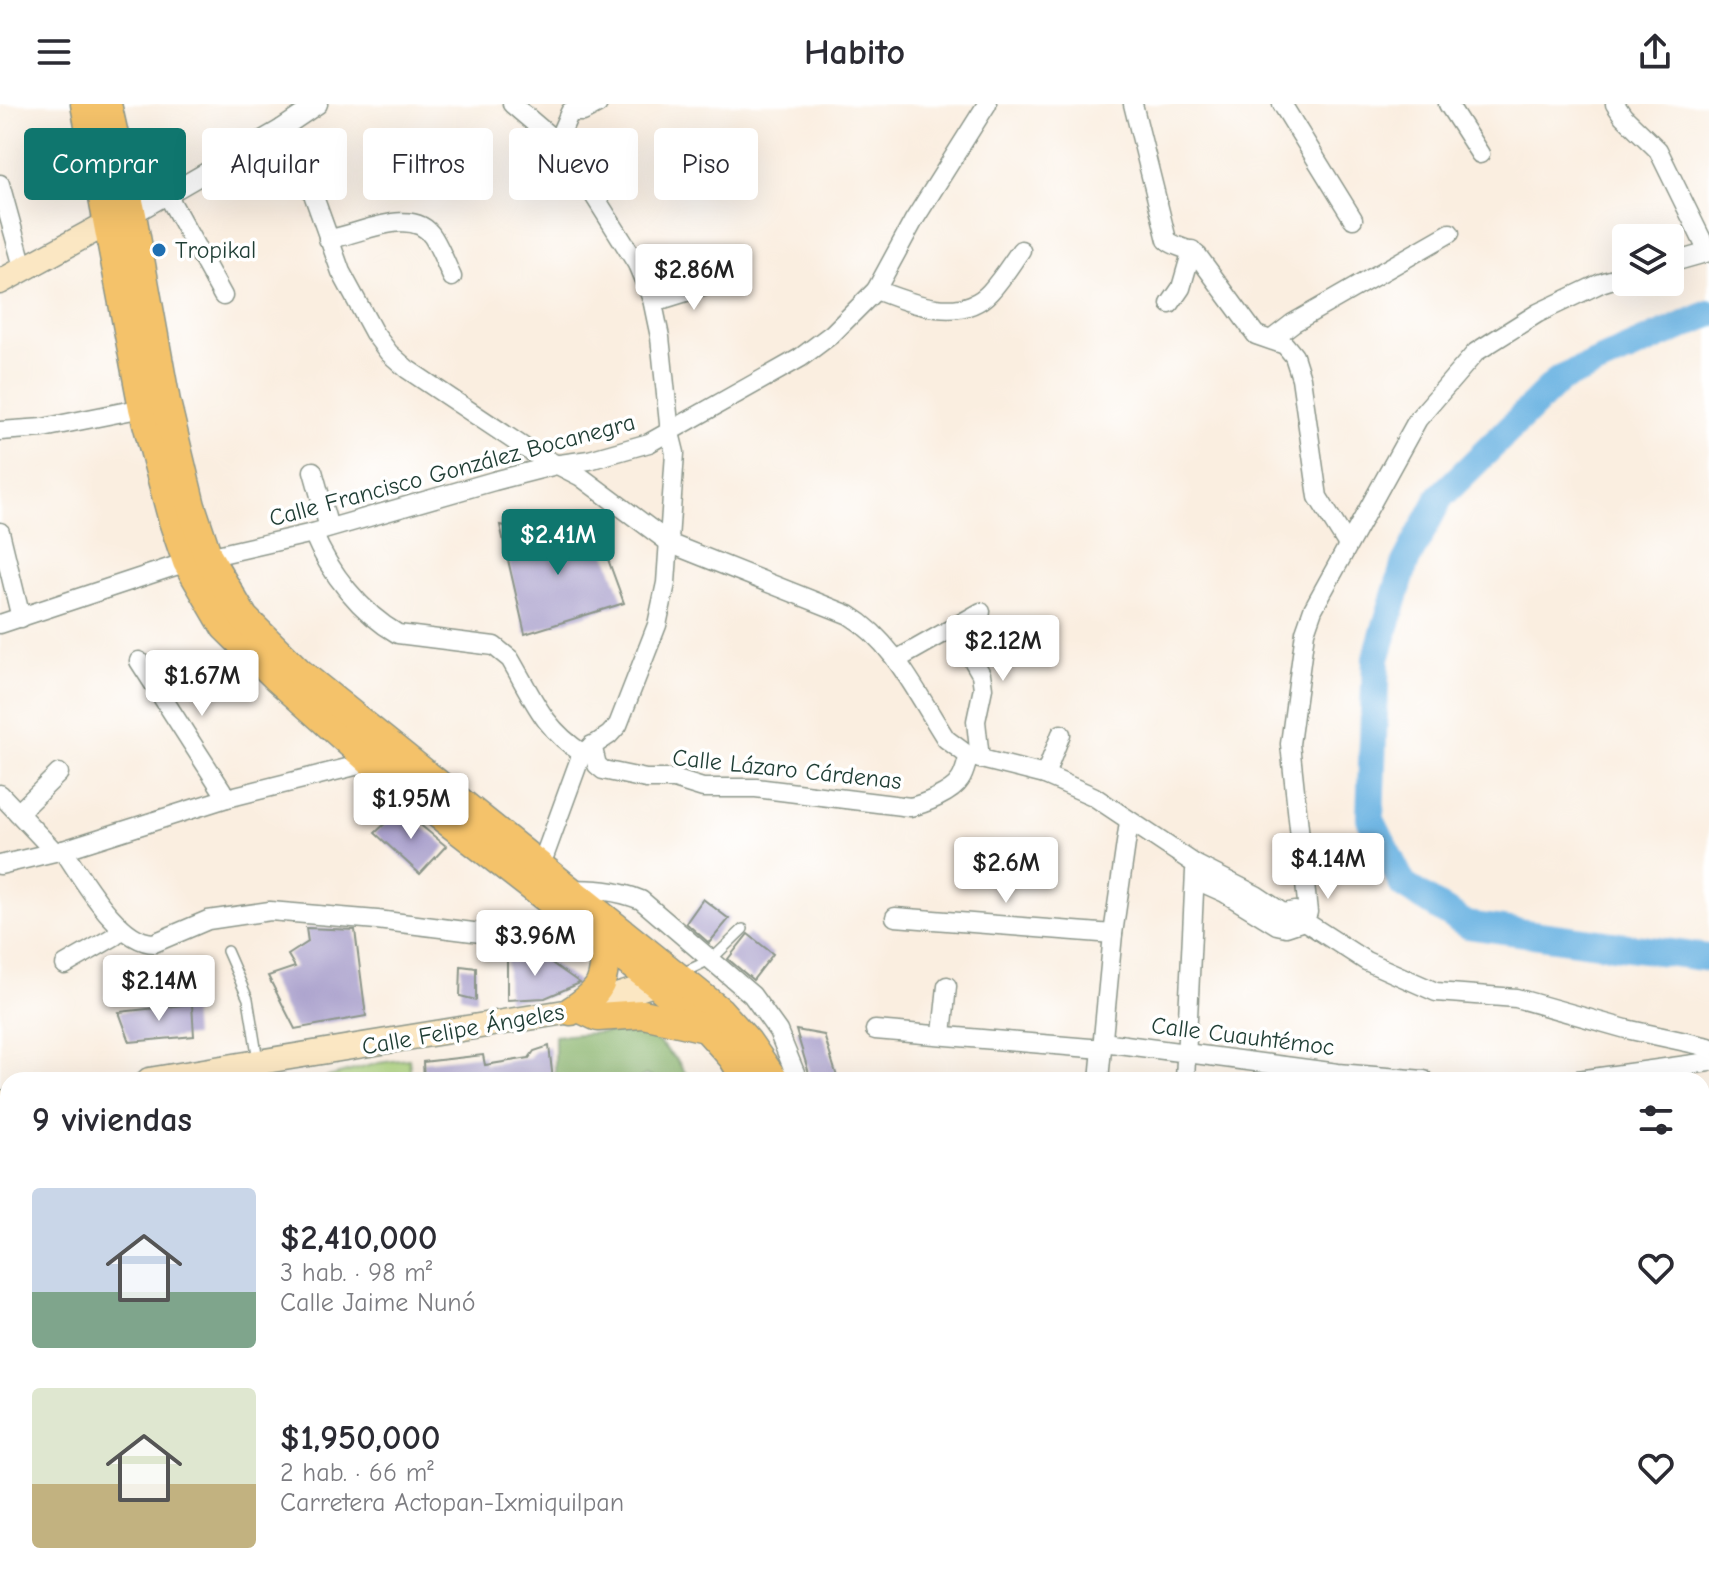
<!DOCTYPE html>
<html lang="es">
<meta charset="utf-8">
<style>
body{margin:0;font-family:"Comic Neue",sans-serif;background:#f2f2f3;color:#2b2b33;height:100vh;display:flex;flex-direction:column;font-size:30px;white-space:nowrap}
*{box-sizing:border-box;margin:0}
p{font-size:26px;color:#7c7c81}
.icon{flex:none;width:44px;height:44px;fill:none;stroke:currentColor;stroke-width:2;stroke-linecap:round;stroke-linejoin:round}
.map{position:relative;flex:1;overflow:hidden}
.details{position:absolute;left:0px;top:968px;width:1710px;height:512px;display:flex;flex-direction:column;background:#fff;border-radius:24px 24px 0 0;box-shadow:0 8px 32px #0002}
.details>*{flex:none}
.guide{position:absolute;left:24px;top:24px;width:800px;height:72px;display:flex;gap:16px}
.buttons{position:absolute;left:1612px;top:120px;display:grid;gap:16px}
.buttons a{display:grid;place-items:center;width:72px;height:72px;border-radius:8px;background:#fff;box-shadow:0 8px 32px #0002;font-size:40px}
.price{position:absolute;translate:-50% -68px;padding:0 18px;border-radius:8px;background:#fff;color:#222;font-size:26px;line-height:52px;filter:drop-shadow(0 2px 4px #0008)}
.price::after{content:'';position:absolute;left:50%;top:48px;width:24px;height:18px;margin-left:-12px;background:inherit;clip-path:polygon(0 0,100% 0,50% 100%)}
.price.on{background:#0f766e;color:#fff}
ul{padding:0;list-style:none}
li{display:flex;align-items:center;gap:24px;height:200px;padding:0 32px}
li span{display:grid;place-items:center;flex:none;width:224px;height:160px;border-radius:8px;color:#555}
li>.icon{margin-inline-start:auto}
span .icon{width:96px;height:96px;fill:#fffc;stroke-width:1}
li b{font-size:34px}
h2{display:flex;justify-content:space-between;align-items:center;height:96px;padding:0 32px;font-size:34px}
.chip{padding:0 28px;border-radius:8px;background:#fff;box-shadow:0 8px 32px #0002;font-size:28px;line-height:72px}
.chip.on{background:#0f766e;color:#fff}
header{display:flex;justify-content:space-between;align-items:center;height:104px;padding:0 32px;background:#fff;font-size:36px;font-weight:800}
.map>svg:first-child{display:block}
.built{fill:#ddd5f6}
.green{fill:#abd17a;stroke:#658757;stroke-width:2}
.forest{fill:#88b36a;stroke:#54784f;stroke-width:2}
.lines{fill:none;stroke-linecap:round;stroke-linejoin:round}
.river{stroke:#6bb3e2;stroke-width:28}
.building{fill:#aaa1cc}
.lane-casing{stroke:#8c968a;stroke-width:12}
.street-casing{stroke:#8c968a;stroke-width:21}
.secondary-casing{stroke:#8c968a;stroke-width:27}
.primary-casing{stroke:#8c968a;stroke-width:31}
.lane{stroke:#fff;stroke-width:9}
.street{stroke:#fff;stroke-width:18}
.secondary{stroke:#fbe7c3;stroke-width:24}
.primary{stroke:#f4c26a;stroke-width:28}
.poi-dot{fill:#1f6fb2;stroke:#fff;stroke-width:3}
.labels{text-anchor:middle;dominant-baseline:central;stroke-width:7;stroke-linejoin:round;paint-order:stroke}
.poi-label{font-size:24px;fill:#1f3d34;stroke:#fff;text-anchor:start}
.street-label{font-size:24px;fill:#1f3d34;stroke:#fff}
</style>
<header><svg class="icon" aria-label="menu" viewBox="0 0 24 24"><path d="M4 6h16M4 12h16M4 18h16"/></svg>Habito<svg class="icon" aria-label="share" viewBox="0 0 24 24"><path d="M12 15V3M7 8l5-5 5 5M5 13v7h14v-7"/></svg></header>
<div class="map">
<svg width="1709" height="1480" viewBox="0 0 1709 1480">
<rect width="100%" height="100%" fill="#fff"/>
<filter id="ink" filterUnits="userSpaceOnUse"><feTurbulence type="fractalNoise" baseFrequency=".0125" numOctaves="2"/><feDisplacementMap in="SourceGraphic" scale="16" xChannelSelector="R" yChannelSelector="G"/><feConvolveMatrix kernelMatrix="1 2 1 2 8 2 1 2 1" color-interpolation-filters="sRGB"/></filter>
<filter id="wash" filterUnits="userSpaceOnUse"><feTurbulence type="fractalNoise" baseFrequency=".006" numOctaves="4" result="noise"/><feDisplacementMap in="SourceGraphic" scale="32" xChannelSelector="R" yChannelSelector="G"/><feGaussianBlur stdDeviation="1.8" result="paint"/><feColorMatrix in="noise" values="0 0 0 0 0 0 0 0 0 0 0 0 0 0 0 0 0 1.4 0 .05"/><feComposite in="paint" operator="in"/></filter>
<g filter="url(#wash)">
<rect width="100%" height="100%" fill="#faeee0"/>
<path class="built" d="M8 1365V1472H236L235 1480H0V1366Z"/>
<g class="green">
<path d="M409 955 411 976H318L379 959Z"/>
<path d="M8 1015V1190L0 1185V1016Z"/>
<path d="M498 1472H632L625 1480H513Z"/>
</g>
<path class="forest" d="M621 927 650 930 677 956 686 970C674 979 659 978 646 971L637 976H555V932Z"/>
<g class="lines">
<g class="river">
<path d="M1709 210 1559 276 1440 393 1405 459 1376 555 1370 714 1403 781 1467 821 1709 854"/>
<path d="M0 1199 8 1204"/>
<path d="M434 1472 446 1480"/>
</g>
</g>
<g id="blocks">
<g class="building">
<path d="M500 421 602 439 624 499 525 530Z"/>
<path d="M401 705 446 742 420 770 375 729Z"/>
<path d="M703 795 729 815 709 839 686 819Z"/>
<path d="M306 824 355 826 366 912 295 925 268 872 295 863 288 851 308 838Z"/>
<path d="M748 830 773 850 753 876 728 855Z"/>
<path d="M540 851 580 879 545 894 507 896V852Z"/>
<path d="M461 862 476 864V896L460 892Z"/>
<path d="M192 900 194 932 130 938 119 908Z"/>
<path d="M796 926 824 931 838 976H811Z"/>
<path d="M549 942 553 976H424L423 958 483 951 485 961 529 954 534 947Z"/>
</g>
</g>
</g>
<g filter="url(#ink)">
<use href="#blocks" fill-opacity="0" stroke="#8c968a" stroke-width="2"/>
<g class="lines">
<g class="lane-casing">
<g id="lane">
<path d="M227 847 248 895 258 956"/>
<path d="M680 870 712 855 743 825"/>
</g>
</g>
<g class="street-casing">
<g id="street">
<path d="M512 0 559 40 568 50 637 160 652 195 660 233 670 329 675 349 666 479 657 521 618 621 609 631 582 649 540 764"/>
<path d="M1133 0 1167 136C1177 145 1189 143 1198 152L1256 231 1285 241 1294 252 1301 274 1318 393 1348 441"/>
<path d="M1282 0 1353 115"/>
<path d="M1448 0 1480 50"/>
<path d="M1615 0 1623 12 1658 46 1708 148"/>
<path d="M281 25 313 90 341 168 374 229 389 249 407 265 528 346 581 373 671 440 849 511C894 538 918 592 946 635L969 652 1045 671 1093 692 1195 760 1256 791 1283 809 1295 807"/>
<path d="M557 38 570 8H583L598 0"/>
<path d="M0 80 23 163"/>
<path d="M168 92 223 192"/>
<path d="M132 111 281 25 318 0"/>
<path d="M328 135C357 132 413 100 433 133 441 146 446 160 452 173"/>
<path d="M1670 159 1709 148"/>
<path d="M876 186C910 199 961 220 990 188 1002 175 1011 160 1021 146"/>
<path d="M652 195H664L709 181 734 180"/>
<path d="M1170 200 1181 184 1192 146"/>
<path d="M1272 235 1293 219 1450 129"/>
<path d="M0 327 43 324 143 304"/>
<path d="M313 367 329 424"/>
<path d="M0 428 21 514"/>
<path d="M313 429C329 468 361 509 398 530L494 542 510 555C533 594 543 624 582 649"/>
<path d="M208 453 313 429 494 377 560 360 589 356 649 339 800 254 832 230 876 186 914 116 987 0"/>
<path d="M0 520 187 458"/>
<path d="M954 523 981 570 983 584 976 617 980 655"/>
<path d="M896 556 981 508"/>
<path d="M139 557 227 694"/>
<path d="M592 641 597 661 603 666 646 675H674L703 684H756L910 703C924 700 952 689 960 676 965 669 966 660 969 652"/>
<path d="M1045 671 1061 630"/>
<path d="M0 690 54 747"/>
<path d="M18 709 59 669"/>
<path d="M63 746C82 773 118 839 154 839L208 816 270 807 377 816 489 830 508 828 570 812"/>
<path d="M0 761 63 746 227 694 371 658"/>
<path d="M1196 776 1225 789 1277 821 1286 823 1304 817 1308 808 1290 640 1305 528 1313 505 1418 315 1476 248 1538 209 1601 179 1626 171"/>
<path d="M567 785C594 785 616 786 641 796L752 891 778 927 798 976"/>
<path d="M1296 808 1304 817 1366 857 1436 888 1516 894 1626 925 1709 943"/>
<path d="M895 813 1113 830"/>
<path d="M65 861 115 832 120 822"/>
<path d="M875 926 1102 945"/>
<path d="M942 930 947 882"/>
<path d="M1103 938 1338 969 1424 976"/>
<path d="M1099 976 1113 830 1129 718"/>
<path d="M1185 976 1195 767"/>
<path d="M1578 976 1709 958"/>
<path d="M1702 1094 1709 1090"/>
<path d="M1702 1261H1709"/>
<path d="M527 1472 542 1480"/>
<path d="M926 1472 955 1480"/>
<path d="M1603 1472 1654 1480"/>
<path d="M783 1480 784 1472"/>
</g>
</g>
<g class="secondary-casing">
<g id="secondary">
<path d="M0 178 106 120"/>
<path d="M149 976 571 907 672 874"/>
<path d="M0 999 8 998"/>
<path d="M0 1262 8 1267"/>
<path d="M307 1472 318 1480"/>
</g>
</g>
<g class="primary-casing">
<g id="primary">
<path d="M85 0 143 304 173 417 187 458 225 523 277 574 371 658 657 880 707 925 733 954 746 976"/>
<path d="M107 0 132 111 166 298 191 402 208 453 244 514 300 569 720 907 747 937 774 976"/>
<path d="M581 905 598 913 643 910 701 923"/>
<path d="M571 907C604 885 604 879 605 841"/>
<path d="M630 1480 637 1472"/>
<path d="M662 1480 668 1472"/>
</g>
</g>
<use href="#lane" class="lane"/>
<use href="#street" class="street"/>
<use href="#secondary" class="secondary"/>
<use href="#primary" class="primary"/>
</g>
</g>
<circle class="poi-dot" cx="159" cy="146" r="8"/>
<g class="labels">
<g class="poi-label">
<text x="175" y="146">Tropikal</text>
</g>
<g class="street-label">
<text transform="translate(452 366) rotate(-15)">Calle Francisco González Bocanegra</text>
<text transform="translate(787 665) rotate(6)">Calle Lázaro Cárdenas</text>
<text transform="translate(463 925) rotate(-10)">Calle Felipe Ángeles</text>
<text transform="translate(1243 932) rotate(7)">Calle Cuauhtémoc</text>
</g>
</g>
</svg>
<div class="buttons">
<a><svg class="icon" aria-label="layers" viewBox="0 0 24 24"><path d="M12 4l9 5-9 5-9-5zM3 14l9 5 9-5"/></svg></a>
</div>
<b class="price" style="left:694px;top:208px">$2.86M</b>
<b class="price on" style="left:558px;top:473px">$2.41M</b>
<b class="price" style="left:1003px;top:579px">$2.12M</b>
<b class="price" style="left:202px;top:614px">$1.67M</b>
<b class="price" style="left:411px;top:737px">$1.95M</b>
<b class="price" style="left:1328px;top:797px">$4.14M</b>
<b class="price" style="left:1006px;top:801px">$2.6M</b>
<b class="price" style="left:535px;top:874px">$3.96M</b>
<b class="price" style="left:159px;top:919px">$2.14M</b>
<div class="guide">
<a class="chip on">Comprar</a>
<a class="chip">Alquilar</a>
<a class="chip">Filtros</a>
<a class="chip">Nuevo</a>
<a class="chip">Piso</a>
</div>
<section class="details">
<h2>9 viviendas<svg class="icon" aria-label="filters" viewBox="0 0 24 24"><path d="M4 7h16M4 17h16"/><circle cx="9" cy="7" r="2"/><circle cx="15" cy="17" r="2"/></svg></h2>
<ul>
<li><span style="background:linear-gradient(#c9d6e8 65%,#7fa58c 0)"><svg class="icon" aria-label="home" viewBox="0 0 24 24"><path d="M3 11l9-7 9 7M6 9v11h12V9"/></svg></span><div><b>$2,410,000</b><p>3 hab. · 98 m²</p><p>Calle Jaime Nunó</p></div><svg class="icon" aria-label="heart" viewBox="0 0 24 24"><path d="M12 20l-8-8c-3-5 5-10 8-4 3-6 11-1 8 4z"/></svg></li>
<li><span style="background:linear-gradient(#dfe7d0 60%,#c2b280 0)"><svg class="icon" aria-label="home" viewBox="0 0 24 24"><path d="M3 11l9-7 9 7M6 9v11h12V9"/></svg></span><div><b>$1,950,000</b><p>2 hab. · 66 m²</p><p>Carretera Actopan-Ixmiquilpan</p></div><svg class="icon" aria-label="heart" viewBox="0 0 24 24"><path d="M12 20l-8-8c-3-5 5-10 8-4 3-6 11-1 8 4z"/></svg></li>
</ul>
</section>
</div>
